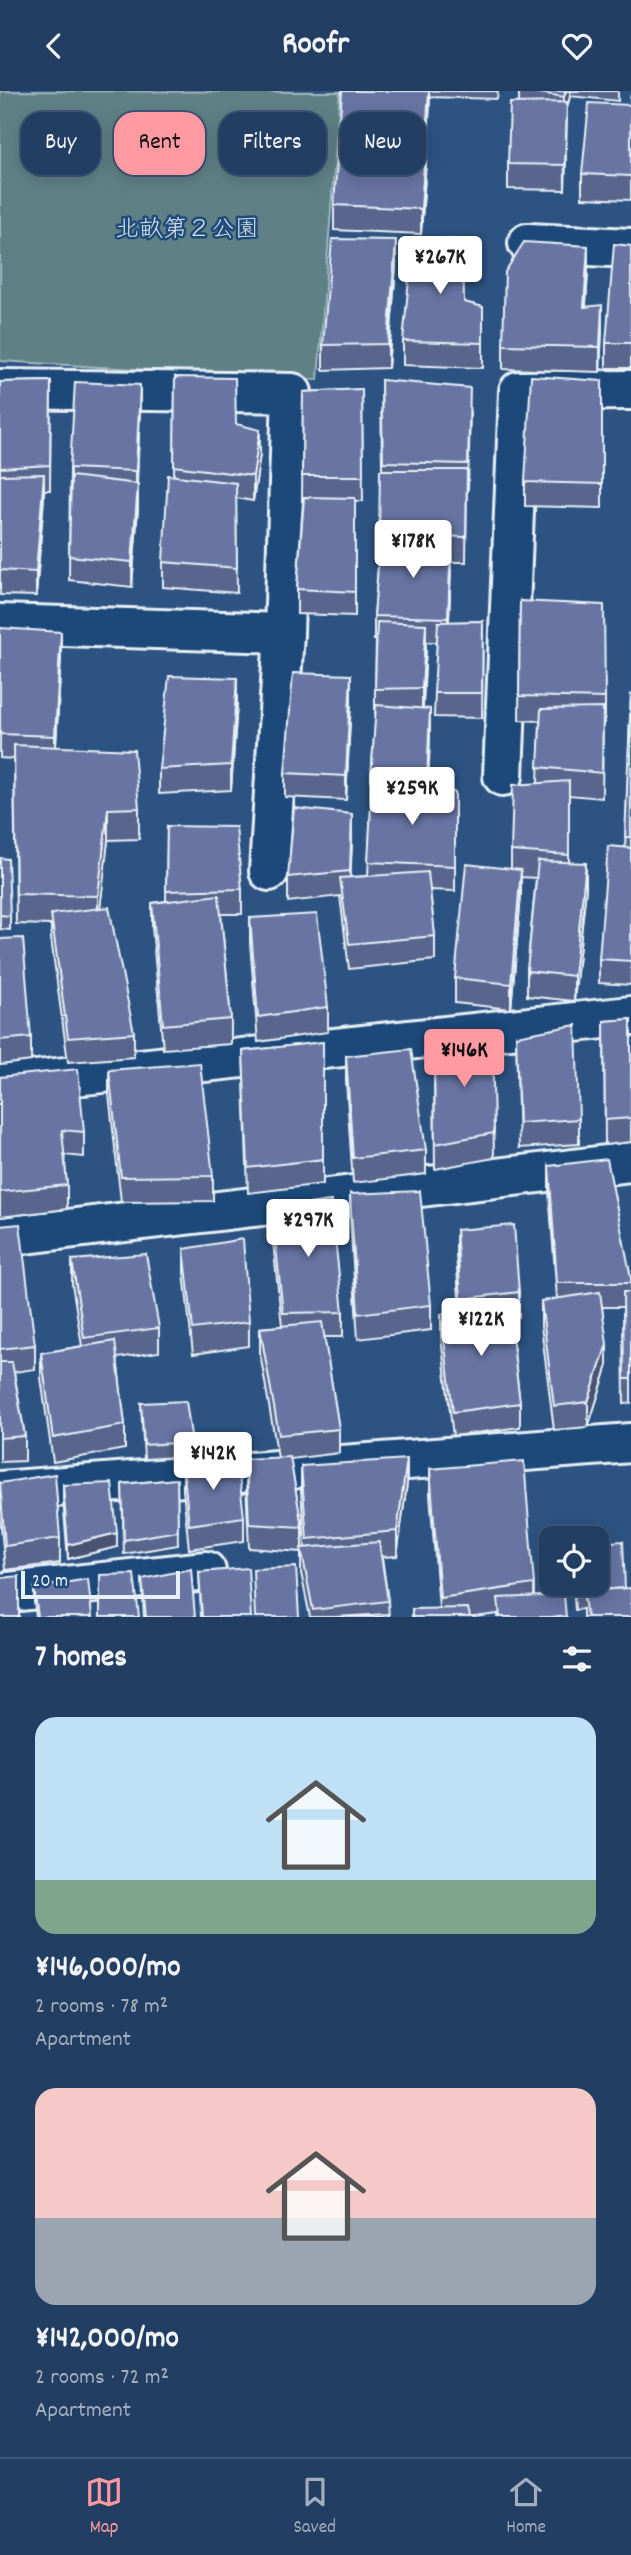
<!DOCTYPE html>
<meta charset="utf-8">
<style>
body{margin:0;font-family:Dekko,"Klee One",sans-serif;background:#2e496b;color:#f1f3f6;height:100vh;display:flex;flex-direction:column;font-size:26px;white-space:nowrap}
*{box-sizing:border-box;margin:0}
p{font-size:23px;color:#a2aebe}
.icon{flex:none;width:38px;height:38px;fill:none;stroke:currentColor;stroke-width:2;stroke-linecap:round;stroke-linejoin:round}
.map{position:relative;height:1526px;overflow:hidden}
.drawer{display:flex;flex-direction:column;background:#223e62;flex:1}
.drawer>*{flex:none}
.hud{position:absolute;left:21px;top:21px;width:590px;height:63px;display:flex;gap:14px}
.buttons{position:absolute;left:539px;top:1435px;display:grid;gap:14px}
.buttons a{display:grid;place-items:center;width:70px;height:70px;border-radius:14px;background:#223e62;box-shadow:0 4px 18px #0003,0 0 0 2px #3f5777;font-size:35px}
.scale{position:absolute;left:21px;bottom:18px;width:159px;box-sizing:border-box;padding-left:7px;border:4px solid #e8f1f8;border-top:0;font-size:19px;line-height:24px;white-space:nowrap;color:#e8f1f8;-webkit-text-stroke:5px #1f4a7a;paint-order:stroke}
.price{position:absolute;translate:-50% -60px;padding:0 16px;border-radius:7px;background:#fff;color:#222;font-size:23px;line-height:46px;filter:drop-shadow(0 2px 4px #0008)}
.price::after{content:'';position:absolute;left:50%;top:42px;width:21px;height:16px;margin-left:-10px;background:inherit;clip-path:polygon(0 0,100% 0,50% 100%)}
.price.active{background:#ff9aa2;color:#111}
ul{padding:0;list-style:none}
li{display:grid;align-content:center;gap:14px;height:371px;padding:0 35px}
li span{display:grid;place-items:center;height:217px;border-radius:21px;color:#555}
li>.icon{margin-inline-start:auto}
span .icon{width:126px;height:126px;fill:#fffc;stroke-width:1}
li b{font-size:30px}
h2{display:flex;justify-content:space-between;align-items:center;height:84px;padding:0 35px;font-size:30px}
.chip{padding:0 24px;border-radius:21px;background:#223e62;box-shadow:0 4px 18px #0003,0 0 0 2px #3f5777;font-size:24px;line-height:63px}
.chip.active{background:#ff9aa2;color:#111}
header{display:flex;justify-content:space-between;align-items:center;height:91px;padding:0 35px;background:#223e62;font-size:32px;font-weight:700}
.tabs{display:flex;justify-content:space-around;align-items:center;height:98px;border-top:2px solid #3f5777;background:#223e62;font-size:19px;color:#a2aebe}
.tabs a{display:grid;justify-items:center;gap:4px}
.tabs .active{color:#ff9aa2}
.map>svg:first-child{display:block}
.green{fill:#5f8186;stroke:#a4b9bf;stroke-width:2}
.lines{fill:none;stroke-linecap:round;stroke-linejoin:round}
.minor-casing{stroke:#e8f1f8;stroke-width:44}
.minor{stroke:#1f4a7a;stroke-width:38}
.wall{fill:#59658c;stroke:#e8f1f8;stroke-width:2}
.shaded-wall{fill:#485272;stroke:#e8f1f8;stroke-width:2}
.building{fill:#6775a3;stroke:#e8f1f8;stroke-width:2}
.labels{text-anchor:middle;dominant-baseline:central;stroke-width:5;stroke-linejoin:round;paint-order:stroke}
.park-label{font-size:24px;fill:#d3e0e7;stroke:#1f4a7a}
</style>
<header><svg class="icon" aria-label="back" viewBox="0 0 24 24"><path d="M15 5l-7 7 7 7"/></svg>Roofr<svg class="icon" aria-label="heart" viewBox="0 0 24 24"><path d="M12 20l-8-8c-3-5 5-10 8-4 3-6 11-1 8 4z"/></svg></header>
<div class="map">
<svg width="631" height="1526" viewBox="0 0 631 1526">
<rect width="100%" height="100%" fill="#2d5382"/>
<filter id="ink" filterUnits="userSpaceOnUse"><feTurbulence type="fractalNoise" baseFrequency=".0143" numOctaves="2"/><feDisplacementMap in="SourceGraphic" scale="14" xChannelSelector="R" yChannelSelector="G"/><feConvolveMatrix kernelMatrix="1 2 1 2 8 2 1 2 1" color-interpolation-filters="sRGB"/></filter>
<g filter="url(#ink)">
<path class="green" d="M0 0 340 1 318 289 0 270Z"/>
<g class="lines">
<g class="minor-casing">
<g id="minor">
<path d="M528 152 631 157"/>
<path d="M0 298 292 302 284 542 0 533"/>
<path d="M503 685 519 300 631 299"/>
<path d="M269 780 284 542"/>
<path d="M0 993 631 925"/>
<path d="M0 1146 631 1071"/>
<path d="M0 1400 631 1352"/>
<path d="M0 1502 206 1480"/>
</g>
</g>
<use href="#minor" class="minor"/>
</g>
<g class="wall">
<path d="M342 0H498L497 8 430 6 421 143 334 139V114Z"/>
<path d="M519 0H618V10L570 5 567 17 565 99 508 98V73L519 12Z"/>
<path d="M631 3V109L582 107V83L630 14Z"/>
<path d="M631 155V277H606V252Z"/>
<path d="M396 174 388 277 323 279V254Z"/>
<path d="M588 180 586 215 602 238 600 281 503 278V254Z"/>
<path d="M464 211 483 216V277L403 274V250Z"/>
<path d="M175 286 236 333 260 363 253 410 236 407 237 502 163 496V471L174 385Z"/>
<path d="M381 289 470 321 468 398H467L466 471H451L449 531 483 530 482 627 434 626 437 551H426L423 617 430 642 428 700 455 701V800L430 799 435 845V869L349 878 340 805 288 811V786L352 748 350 786 368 785 371 712V687L376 622H375V598L376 549H374V525L379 466V443L382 379Z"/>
<path d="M51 290 50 399H44L36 505 0 504V291Z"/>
<path d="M602 290V417L525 415V391Z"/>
<path d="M362 298 363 410H355V525L297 523V498L303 410H302L303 301Z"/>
<path d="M140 318 137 393 138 417 132 496 69 489 70 377Z"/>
<path d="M520 510 605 607V632H603L602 707 569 704V771L586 797 574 910 527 905V880L536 787 521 786V804L511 918 455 912V887L511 778V760L538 692 540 630 519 629Z"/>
<path d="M0 537 61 566 56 656 139 717V748L108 749 100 817 134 942V966L68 971 51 848V834L16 833 14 668 0 667Z"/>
<path d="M631 602V894L599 892V868L625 757Z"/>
<path d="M351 609 346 709 285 706V682Z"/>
<path d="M237 612 231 699 159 703V678Z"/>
<path d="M167 735 242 798V823H221L231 928V953L163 958 152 836V812L166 810Z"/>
<path d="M0 767 10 825V839L0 838Z"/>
<path d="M250 827 328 916V941L258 951 250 852Z"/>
<path d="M0 848 31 946V970L0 974Z"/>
<path d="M631 928V1051L605 1054 604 930Z"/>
<path d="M492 945 494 1067 435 1078 434 978Z"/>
<path d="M516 945 579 1028V1053L519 1057Z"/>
<path d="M323 951V1093L248 1102 243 960Z"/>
<path d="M346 965 426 1059V1083L353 1092 346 990Z"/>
<path d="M109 979 213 1085V1110L121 1111 109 1003Z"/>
<path d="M0 986 84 1041V1066L64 1064 67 1094V1118L0 1126Z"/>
<path d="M549 1075 631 1187V1312L624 1313 623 1216H602L607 1277 588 1336 554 1339 541 1235V1210L557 1208 549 1100Z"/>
<path d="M350 1103 431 1214V1239L358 1248 350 1127Z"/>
<path d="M272 1118 343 1221V1246H324L339 1338V1362L290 1368 302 1436V1457H305L301 1400V1375L407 1392 397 1465 382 1466 388 1510 389 1526H310L301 1482V1461L249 1457 246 1392V1368L278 1367 260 1262V1237L282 1235 272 1142Z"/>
<path d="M0 1135 35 1254V1278L14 1281 25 1345V1370L0 1371Z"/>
<path d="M456 1139 519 1201V1226L510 1227 520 1312V1336L453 1345 441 1247V1223L460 1220 456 1163Z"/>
<path d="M184 1158 249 1231V1255L193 1263 184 1182Z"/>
<path d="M72 1169 159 1237V1261L117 1267 125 1334V1358L53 1371 41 1287V1262L82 1255 72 1193Z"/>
<path d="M141 1312 192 1351V1365L144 1368Z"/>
<path d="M183 1374 244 1426V1450L189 1458 183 1399Z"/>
<path d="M430 1378 534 1493V1505L566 1526H498V1523L475 1526H412L439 1517 430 1403Z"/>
<path d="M177 1388 178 1454 124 1463 122 1393Z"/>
<path d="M0 1392 60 1447V1472L5 1479 0 1424Z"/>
<path d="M63 1394 117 1456 68 1468 63 1408Z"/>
<path d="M199 1481 251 1526H201Z"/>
<path d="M142 1488 195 1526H144Z"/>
<path d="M573 1493H597L625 1497 631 1526H583V1518L575 1519Z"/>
<path d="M34 1497 92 1526H36L34 1511Z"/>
</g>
<g class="shaded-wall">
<path d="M429 0 430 16 421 143V118Z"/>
<path d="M566 0H570V5L567 17 565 99 564 6Z"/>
<path d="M396 149V174L388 277V253Z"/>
<path d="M588 155V180L584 240V216Z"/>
<path d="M602 214V238L600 281V256Z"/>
<path d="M140 294V318L136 405V380Z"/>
<path d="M260 339V363L253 410V385Z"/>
<path d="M44 383V408L36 505V481Z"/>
<path d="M138 393V417L132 496V471Z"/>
<path d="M451 452V477L448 551V527Z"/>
<path d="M426 533V558L422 622V597Z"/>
<path d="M61 541V566L55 670V645Z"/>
<path d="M351 584V609L346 709V685Z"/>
<path d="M237 587V612L231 699V674Z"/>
<path d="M430 618V642L427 716V691Z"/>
<path d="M108 718V749L98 836V805Z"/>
<path d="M352 723V748L350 804V780Z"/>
<path d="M586 772V797L574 910V885Z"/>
<path d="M521 779V804L511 918V893Z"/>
<path d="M607 1253V1277L588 1336V1311Z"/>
<path d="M407 1368V1392L397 1465V1440Z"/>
<path d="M117 1442V1456L68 1468V1454Z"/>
</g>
<g class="building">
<path d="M342 0H429L421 118 334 114Z"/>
<path d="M527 0H566L564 6Z"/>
<path d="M631 3V85L582 83 589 12 630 14Z"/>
<path d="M567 11 565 74 508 73 510 12Z"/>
<path d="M413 147 463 149 464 211 483 216V252L403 250Z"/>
<path d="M332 148 396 149 388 253 323 254Z"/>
<path d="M524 151 588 155 584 216 602 214 600 256 503 254 505 181Z"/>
<path d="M614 153 631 155V252H606Z"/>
<path d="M531 285 602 290V393L525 391Z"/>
<path d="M175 286 235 287 236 333 260 339 253 385 174 375Z"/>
<path d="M381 289 470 297 468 373 383 371Z"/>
<path d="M51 290 50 374 0 377V291Z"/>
<path d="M75 291 140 294 136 380 70 377Z"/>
<path d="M362 298 363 385H302L303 301Z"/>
<path d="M380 379H467L466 446 379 443Z"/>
<path d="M44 383 36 481 0 479V384Z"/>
<path d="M168 384 236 392 237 477 163 471Z"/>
<path d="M71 385 138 393 132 471 69 465Z"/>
<path d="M304 406 355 407V501L297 498Z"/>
<path d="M380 450 451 452 448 527 374 525Z"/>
<path d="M520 510 604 514 605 607 519 605Z"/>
<path d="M483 530 482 602H434L438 531Z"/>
<path d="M377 531 426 533 422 597 375 598Z"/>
<path d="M0 537 61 541 55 645 0 643Z"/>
<path d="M293 582 351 584 346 685 285 682Z"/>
<path d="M169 585 237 587 231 674 159 678Z"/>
<path d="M631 602V746H625Z"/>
<path d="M376 614 430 618 427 691 371 687Z"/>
<path d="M603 617 602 682 538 676 541 618Z"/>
<path d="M14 654 134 659 139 717 108 718 98 805 16 803Z"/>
<path d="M569 690V764L511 760 513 694Z"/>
<path d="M372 697 455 701V775L368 771Z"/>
<path d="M294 717 352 723 350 780 288 786Z"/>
<path d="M167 735 236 736 242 798 166 800Z"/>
<path d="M608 755 631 757V870L599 868Z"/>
<path d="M0 767 8 768 10 825 0 824Z"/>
<path d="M538 770 586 772 574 885 527 880Z"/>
<path d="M466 773 521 779 511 893 455 887Z"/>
<path d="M428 781 435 845 349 853 340 787Z"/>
<path d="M219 804 231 928 163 934 152 812Z"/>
<path d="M109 816 134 942 68 947 51 823Z"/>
<path d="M317 823 328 916 258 926 250 827Z"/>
<path d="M23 847 31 946 0 949V848Z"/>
<path d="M631 928V1027L605 1029 604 930Z"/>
<path d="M576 934 579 1028 519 1032 516 945Z"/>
<path d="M492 945 494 1042 435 1053 434 953Z"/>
<path d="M323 951V1068L248 1077 243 960Z"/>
<path d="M411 958 426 1059 353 1067 346 965Z"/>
<path d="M200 972 213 1085 121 1086 109 979Z"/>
<path d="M78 978 84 1041 62 1039 67 1094 0 1101V986Z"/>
<path d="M607 1068 631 1187V1192H557L549 1075Z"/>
<path d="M420 1100 431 1214 358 1223 350 1103Z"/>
<path d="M331 1110 343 1221 283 1222 272 1118Z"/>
<path d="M20 1133 35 1254 0 1258V1135Z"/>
<path d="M514 1134 519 1201 461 1208 456 1139Z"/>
<path d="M243 1148 249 1231 193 1238 184 1158Z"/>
<path d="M146 1163 159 1237 84 1247 72 1169Z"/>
<path d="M600 1201 607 1253 588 1311 554 1315 541 1210Z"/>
<path d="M623 1201H631V1288H624Z"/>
<path d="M508 1212 520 1312 453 1321 441 1223Z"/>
<path d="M322 1231 339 1338 279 1344 260 1237Z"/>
<path d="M115 1250 125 1334 53 1347 41 1262Z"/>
<path d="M0 1271H12L25 1345 0 1347Z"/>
<path d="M186 1310 192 1351 144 1354 141 1312Z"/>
<path d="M290 1366 302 1436 249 1433 246 1368Z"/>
<path d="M237 1368 244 1426 189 1434 183 1374Z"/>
<path d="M407 1368 397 1440 307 1448 301 1375Z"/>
<path d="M524 1370 534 1493 440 1507 430 1378Z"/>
<path d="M55 1383 60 1447 5 1455 0 1392Z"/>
<path d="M177 1388 178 1440 124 1449 122 1393Z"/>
<path d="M112 1392 117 1442 68 1454 63 1394Z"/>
<path d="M623 1450 625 1497 583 1500V1503L575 1505 574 1493H597V1452Z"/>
<path d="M379 1451 388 1510 313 1519 301 1457Z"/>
<path d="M296 1476 299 1526H255L253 1478Z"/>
<path d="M248 1477 251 1526H202L199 1481Z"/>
<path d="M191 1478 195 1526H146L142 1488Z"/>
<path d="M134 1483 139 1526H100V1484Z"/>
<path d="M19 1485V1526H0V1487Z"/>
<path d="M88 1488 92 1526H38L34 1497Z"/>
<path d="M631 1497V1526H587L583 1500Z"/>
<path d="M564 1504 566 1526H500L498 1507Z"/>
<path d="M468 1517 470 1526H412V1518Z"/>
<path d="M388 1523 389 1526H335Z"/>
</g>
</g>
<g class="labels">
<g class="park-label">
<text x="187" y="140">北畝第２公園</text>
</g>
</g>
</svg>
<div class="buttons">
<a><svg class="icon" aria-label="locate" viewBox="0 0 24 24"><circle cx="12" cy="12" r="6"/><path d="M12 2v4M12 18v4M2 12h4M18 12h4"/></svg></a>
</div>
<div class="scale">20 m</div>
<b class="price" style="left:440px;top:205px">¥267K</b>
<b class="price" style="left:413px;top:489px">¥178K</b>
<b class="price" style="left:412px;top:736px">¥259K</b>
<b class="price active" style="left:464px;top:998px">¥146K</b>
<b class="price" style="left:308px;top:1168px">¥297K</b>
<b class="price" style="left:481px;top:1267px">¥122K</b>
<b class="price" style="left:213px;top:1401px">¥142K</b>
<div class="hud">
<a class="chip">Buy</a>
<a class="chip active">Rent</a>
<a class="chip">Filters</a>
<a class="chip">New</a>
</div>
</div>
<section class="drawer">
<h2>7 homes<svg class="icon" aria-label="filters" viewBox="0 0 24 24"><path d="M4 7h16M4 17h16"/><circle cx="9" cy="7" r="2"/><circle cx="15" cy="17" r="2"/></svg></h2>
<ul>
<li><span style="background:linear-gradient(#bfe0f5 75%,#7fa58c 0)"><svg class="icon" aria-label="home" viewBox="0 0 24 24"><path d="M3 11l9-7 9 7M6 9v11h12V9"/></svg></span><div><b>¥146,000/mo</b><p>2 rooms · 78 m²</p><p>Apartment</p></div></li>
<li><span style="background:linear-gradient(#f6c9c9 60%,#9aa5b1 0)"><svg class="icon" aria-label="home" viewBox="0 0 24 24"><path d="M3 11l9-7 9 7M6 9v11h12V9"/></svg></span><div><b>¥142,000/mo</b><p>2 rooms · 72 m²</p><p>Apartment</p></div></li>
</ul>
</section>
<nav class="tabs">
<a class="active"><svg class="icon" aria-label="map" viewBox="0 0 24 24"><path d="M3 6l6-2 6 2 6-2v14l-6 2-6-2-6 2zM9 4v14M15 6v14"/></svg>Map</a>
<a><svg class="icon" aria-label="saved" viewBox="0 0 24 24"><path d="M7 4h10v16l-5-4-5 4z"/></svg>Saved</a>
<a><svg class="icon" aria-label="home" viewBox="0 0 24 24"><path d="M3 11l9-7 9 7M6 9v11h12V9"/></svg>Home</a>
</nav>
